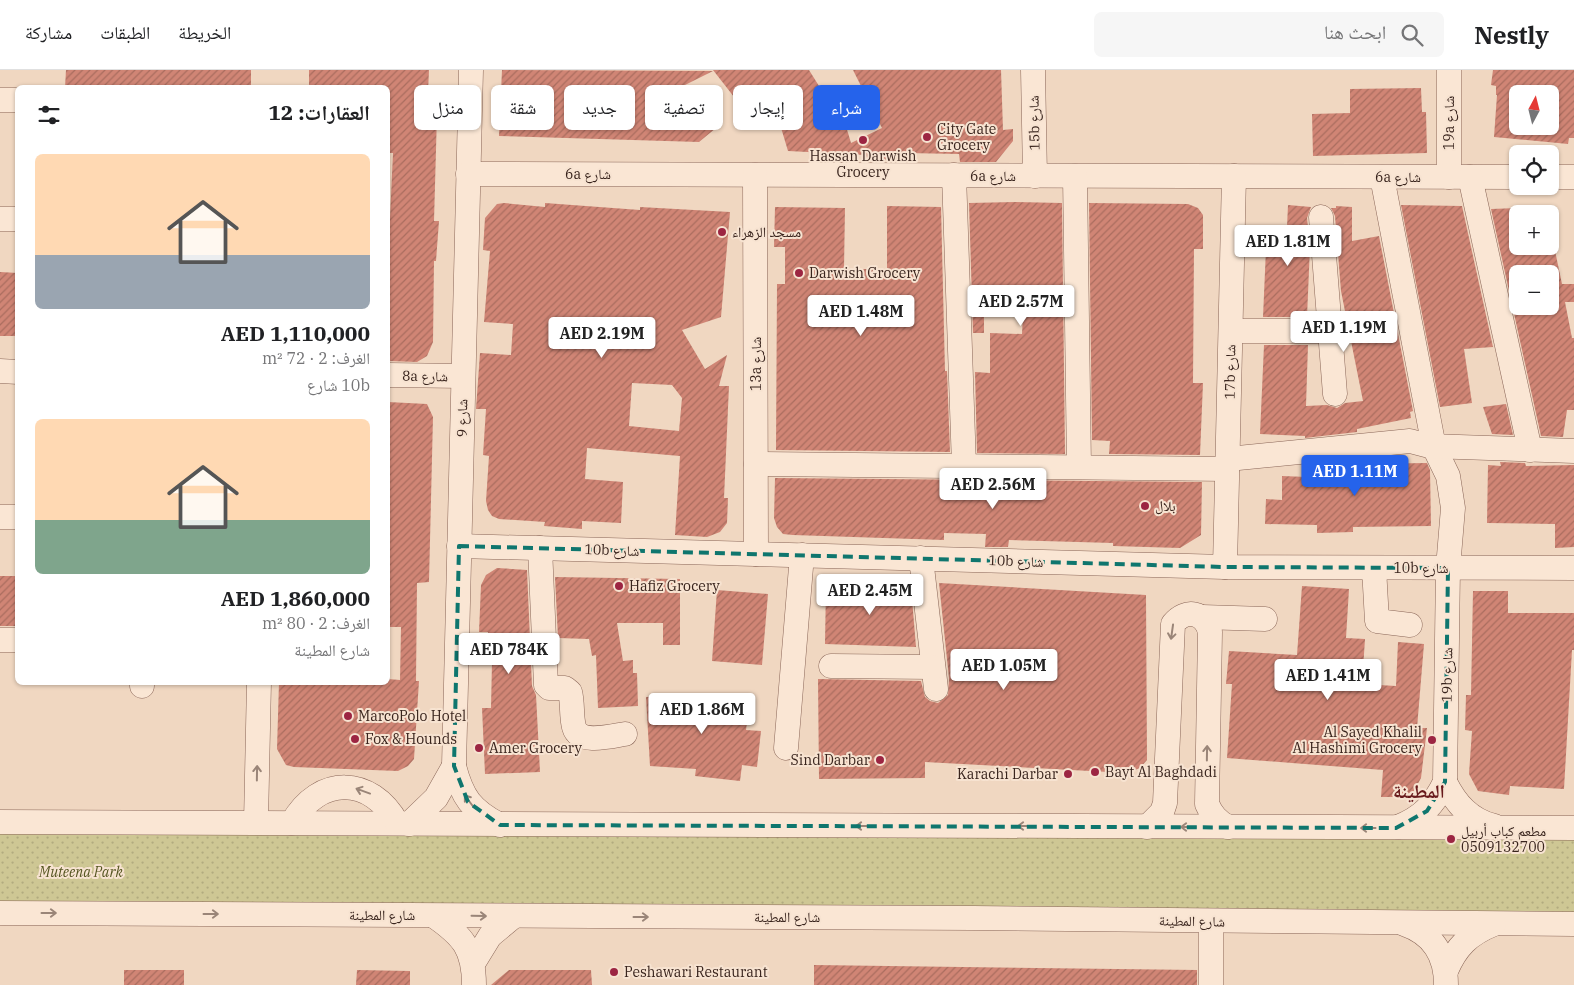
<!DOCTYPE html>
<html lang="ar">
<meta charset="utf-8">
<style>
body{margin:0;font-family:"IBM Plex Serif","Noto Naskh Arabic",serif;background:#f6f6f6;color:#202124;direction:rtl;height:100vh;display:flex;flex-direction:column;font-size:19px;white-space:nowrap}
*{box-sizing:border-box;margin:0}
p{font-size:16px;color:#757577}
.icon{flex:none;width:28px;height:28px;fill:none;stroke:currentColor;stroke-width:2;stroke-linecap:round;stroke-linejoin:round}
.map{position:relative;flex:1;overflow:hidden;direction:ltr}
.sheet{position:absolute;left:15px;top:15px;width:375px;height:600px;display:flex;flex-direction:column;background:#fff;border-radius:8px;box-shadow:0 1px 4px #0004;direction:rtl}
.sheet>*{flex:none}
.banner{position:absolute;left:405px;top:15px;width:475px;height:45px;direction:rtl;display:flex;gap:10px}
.needle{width:32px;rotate:7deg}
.fabs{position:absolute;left:1509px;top:15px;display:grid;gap:10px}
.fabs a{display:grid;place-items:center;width:50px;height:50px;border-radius:8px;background:#fff;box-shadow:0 1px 4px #0004;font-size:25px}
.price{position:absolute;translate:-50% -42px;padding:0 11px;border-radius:5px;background:#fff;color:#222;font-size:16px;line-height:32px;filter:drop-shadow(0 1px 2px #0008)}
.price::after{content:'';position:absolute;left:50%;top:30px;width:15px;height:11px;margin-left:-8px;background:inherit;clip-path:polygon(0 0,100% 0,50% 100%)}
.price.active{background:#2563eb;color:#fff}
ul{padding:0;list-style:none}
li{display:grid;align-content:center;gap:10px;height:265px;padding:0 20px}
li span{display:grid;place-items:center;height:155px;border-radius:8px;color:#555}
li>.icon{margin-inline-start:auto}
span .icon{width:90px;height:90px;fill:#fffc;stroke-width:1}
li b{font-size:21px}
h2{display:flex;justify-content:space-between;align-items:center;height:60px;padding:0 20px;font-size:21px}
.tag{padding:0 18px;border-radius:8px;background:#fff;box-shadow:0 1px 4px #0004;font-size:18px;line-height:45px}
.tag.active{background:#2563eb;color:#fff}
header{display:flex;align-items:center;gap:30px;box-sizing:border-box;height:70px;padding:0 25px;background:#fff;border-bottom:1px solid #e0e0e0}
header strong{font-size:24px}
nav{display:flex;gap:28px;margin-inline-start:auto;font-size:18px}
.search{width:350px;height:45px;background:#f6f6f6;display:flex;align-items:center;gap:12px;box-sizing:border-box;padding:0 18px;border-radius:8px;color:#757577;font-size:19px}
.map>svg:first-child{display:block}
.park{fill:url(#park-dots)}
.building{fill:url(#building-hatch);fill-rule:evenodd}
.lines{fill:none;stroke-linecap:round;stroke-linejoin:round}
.minor-casing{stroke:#8a6658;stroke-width:25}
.minor{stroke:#fae6d4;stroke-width:24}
.oneway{stroke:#9a8578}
.marked{fill:none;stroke:#0f766e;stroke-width:4;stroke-dasharray:10 6;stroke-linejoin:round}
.poi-dot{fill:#9c2542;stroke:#f7e3d1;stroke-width:2}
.labels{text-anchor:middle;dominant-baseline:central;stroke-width:4;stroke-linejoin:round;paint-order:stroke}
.street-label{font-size:14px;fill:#39241d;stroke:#f7e3d1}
.poi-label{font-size:14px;fill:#39241d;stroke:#f7e3d1;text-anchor:start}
.park-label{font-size:14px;font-style:italic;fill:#565622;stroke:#f7e3d1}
.district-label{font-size:19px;font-weight:bold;fill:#681a1c;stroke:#f7e3d1}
</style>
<header>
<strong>Nestly</strong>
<div class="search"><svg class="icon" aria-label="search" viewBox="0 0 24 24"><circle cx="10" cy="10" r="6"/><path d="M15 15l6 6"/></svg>ابحث هنا</div>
<nav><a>الخريطة</a><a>الطبقات</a><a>مشاركة</a></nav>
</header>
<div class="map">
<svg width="1574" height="915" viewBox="0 0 1574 915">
<defs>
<pattern id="park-dots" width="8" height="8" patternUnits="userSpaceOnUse" patternTransform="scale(1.25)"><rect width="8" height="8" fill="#cec794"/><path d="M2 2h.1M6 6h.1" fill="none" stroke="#b2ab7f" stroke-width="1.8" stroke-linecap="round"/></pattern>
<pattern id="building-hatch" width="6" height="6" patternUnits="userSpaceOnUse" patternTransform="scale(1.25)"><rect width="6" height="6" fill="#d08575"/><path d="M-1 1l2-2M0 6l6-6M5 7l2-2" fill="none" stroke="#aa6d5f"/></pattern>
</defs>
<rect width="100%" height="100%" fill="#f0d7c1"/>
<path class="park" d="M0 761 1574 765V845L0 842Z"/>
<g class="building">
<path d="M66 0H251V18H65Z"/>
<path d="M309 0H429L427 44H437L434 151H439L436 191H434L433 272 427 286 417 292 388 291V148H390L393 83H388V18H309Z"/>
<path d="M502 0 713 1 679 18 716 58 699 72 499 66Z"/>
<path d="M713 0H809L829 32 838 29 851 73 882 58 853 0H1001L1003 60 1013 59V71L996 92H960L959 84 905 83 908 91 867 88 866 85 788 81 776 41 752 50Z"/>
<path d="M1493 0H1574V68H1569L1568 74 1494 67 1497 25H1496V16L1491 15ZM1518 24H1550V56H1518Z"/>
<path d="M1421 18 1422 42H1426L1427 83 1313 86 1312 44 1350 43V19Z"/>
<path d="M1015 132 1062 133 1065 384 977 383 975 302 990 303V263L1022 264 1024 224H984V263H973L969 133Z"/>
<path d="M504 133 545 137V133L640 140V137L730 142 721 247 682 260 705 299 727 285 719 316H729L724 428H728L727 453 720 462 707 467 675 465 680 386 587 378 585 409 623 412 621 453 582 451V459L544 456 545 452 499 449 492 446 488 440 486 431 489 386 483 385 486 339H476L480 283 511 285 513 254 484 252 490 181 483 180 485 148 497 134ZM632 313 672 315 682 328 679 361 629 356Z"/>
<path d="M1089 133 1188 134 1198 138 1203 145V179H1194L1193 313H1203L1200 385 1109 384 1110 371 1092 370Z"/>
<path d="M1288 135 1311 137 1307 148 1310 177 1307 247H1263L1267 156 1287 157Z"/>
<path d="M1401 135 1462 136 1493 277 1464 279 1472 333 1440 337Z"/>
<path d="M887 136 941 137 945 301H947L950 382 776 380 777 214H785V177H774L775 137 845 138 844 199H887Z"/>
<path d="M1336 136 1352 137V171L1379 166 1413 341 1410 342 1411 348 1357 359V362L1305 368V366L1260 364 1264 275H1308L1306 336 1327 335 1337 338 1345 333 1363 331 1341 221 1335 146 1331 138H1336Z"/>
<path d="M1518 138V176H1554L1562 214H1574V232H1565L1572 268H1574V340H1567L1563 367 1541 366 1491 139ZM1518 199 1550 200V236H1518Z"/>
<path d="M0 202 18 203 17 266H0Z"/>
<path d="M388 332 427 334 433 347 429 512 417 513 416 611H419L414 689 408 696 398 701 294 697 286 695 277 679 279 612H388V609L400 610 401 557H388Z"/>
<path d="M1506 334 1513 365 1492 364 1483 337Z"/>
<path d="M1359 390 1360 394 1427 393 1430 400 1431 456 1353 457V462L1317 463V455L1265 454 1266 429 1282 430V406L1307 407 1306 395Z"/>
<path d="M1500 392 1525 393 1526 396 1574 395V477L1555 478V454L1487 453 1488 395 1501 396Z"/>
<path d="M775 408 1202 412 1201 465 1180 478 1113 476V473L1009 470 1008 477H985L986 464 944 463V470L793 465 783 464 777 457 774 448Z"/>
<path d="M497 498 527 500 532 616 536 625 540 702 485 704 482 638H491L492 592H487L488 562H479L481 515 486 505Z"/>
<rect x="0" y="506" width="18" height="50"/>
<path d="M555 507 680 509V575H663V553H617L623 591 633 590V603H637L638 636 598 638 596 585 592 586 589 569 558 568Z"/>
<path d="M939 513 1146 525 1147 690 1140 698 1127 703 925 692V708L819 709 818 609 921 611 925 627 930 631 938 633 948 625 949 608Z"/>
<path d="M826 515 911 517 916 577 825 574Z"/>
<path d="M1302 516 1349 519 1346 568 1365 569 1362 614 1396 616 1398 572 1424 574 1417 658H1427L1421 708 1414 721 1400 727H1381L1383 700 1227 688 1232 614H1226L1229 581 1297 585Z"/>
<path d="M717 520 768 524 762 595 712 591Z"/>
<path d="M1473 521H1508V543H1574V580H1572L1564 719 1510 716 1509 725 1478 721 1469 704 1472 661 1465 660 1466 625H1471Z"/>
<path d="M699 624 750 630 746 660 761 661 757 697 742 695 740 711 695 706 696 699 650 696 646 627Z"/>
<path d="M814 895 1197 900V915H814Z"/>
<rect x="124" y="900" width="60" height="15"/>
<path d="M357 900 410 901V915H356Z"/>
<path d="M509 900H591L592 915H491Z"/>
</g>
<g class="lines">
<g class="minor-casing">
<g id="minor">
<path d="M471 0 454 696C462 727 471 740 500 755"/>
<path d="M1033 0 1035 106"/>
<path d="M1449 0V107"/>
<path d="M0 30H18"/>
<path d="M468 104 1518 107"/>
<path d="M755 105 756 484"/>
<path d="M954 105 964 396"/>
<path d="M1075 106 1079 397"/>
<path d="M1382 107 1434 377 1448 406 1453 438 1448 498 1445 712C1434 735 1421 748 1398 757"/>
<path d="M1470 107 1530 380"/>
<path d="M1550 107H1574"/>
<path d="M1321 147 1335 324"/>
<path d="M0 149H18"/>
<path d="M1231 261H1329"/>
<path d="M0 301 18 302"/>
<path d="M388 305 463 306"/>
<path d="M1228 389 1410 371 1429 376 1574 381"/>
<path d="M756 394 1227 399"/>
<path d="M0 447H18"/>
<path d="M459 476 1225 497 1574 498"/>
<path d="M540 478 546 615 549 618H565L570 622C573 633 571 646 574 657 579 675 612 666 625 664"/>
<path d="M921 488 936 619"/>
<path d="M1225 497 1234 106"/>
<path d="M1374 498 1377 551 1410 555"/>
<path d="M1202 547 1265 549"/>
<path d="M0 570H18"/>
<path d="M831 596 933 597"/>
<path d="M142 616V612"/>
<path d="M786 678 802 485"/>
<path d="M1445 712C1456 734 1470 750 1494 756"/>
<path d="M0 752 1574 758"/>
<path d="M256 752 259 612"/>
<path d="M292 753C319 705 371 706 397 753"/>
<path d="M409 754 436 728 454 696"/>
<path d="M1147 757 1162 742 1165 733 1173 554C1186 538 1205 542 1210 562L1207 734C1212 745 1217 751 1228 757"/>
<path d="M0 843 973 848 1574 854"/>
<path d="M434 846C463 866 474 879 474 915"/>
<path d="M1404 854C1433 864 1446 885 1446 915"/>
<path d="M474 892 490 866 514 846"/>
<path d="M1446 901C1456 877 1469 864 1494 854"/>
<path d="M1211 915V851"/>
</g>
</g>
<use href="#minor" class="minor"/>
</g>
<defs><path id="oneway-shaft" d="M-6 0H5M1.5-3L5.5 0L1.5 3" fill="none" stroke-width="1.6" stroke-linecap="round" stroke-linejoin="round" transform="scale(1.25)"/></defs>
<g class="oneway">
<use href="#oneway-shaft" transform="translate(1172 562) rotate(98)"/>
<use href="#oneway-shaft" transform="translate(1207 683) rotate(-89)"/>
<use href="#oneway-shaft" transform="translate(257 703) rotate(-89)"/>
<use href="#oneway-shaft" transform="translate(363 721) rotate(-160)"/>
<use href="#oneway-shaft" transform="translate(469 731) rotate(-127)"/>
<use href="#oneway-shaft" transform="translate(863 756) rotate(-180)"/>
<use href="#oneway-shaft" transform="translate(1025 756) rotate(-180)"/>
<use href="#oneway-shaft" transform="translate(1188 757) rotate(-180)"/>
<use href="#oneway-shaft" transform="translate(1368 758) rotate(-180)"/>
<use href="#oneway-shaft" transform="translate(49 843)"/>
<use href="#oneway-shaft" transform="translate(211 844)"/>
<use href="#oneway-shaft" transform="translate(479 846) rotate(1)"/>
<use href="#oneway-shaft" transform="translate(641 847)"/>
</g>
<path class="marked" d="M459 476 1225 497 1448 498 1445 712 1427 741 1396 758 500 755 468 732 454 696Z"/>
<g class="poi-dot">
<circle cx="927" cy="67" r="5"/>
<circle cx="863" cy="70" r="5"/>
<circle cx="722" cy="162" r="5"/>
<circle cx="799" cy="203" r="5"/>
<circle cx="1145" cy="436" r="5"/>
<circle cx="619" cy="516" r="5"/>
<circle cx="348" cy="646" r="5"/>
<circle cx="355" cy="669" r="5"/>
<circle cx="1432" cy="670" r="5"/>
<circle cx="479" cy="678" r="5"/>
<circle cx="880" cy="690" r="5"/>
<circle cx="1095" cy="702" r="5"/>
<circle cx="1068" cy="704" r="5"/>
<circle cx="1451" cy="769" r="5"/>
<circle cx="614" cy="902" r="5"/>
</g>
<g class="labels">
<g class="street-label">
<text transform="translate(1034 53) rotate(-91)">15b شارع</text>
<text transform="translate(1449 53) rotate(-90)">19a شارع</text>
<text x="588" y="104">6a شارع</text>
<text x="993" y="106">6a شارع</text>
<text x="1398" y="107">6a شارع</text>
<text transform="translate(756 294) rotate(-90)">13a شارع</text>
<text transform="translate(1230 302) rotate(-89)">17b شارع</text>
<text transform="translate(425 306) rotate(1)">8a شارع</text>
<text transform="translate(462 348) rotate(-89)">شارع 9</text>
<text transform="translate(612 480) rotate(2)">10b شارع</text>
<text transform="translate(1016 491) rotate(2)">10b شارع</text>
<text x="1421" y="498">10b شارع</text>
<text transform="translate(1447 605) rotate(-89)">19b شارع</text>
<text x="382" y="845">شارع المطينة</text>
<text x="787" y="847">شارع المطينة</text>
<text transform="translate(1192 851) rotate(1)">شارع المطينة</text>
</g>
<g class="poi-label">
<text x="937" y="59">City Gate<tspan x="937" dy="16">Grocery</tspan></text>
<text x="863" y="86" text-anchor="middle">Hassan Darwish<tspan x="863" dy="16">Grocery</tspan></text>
<text x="732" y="162">مسجد الزهراء</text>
<text x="809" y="203">Darwish Grocery</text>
<text x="1155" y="436">بلال</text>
<text x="629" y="516">Hafiz Grocery</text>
<text x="358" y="646">MarcoPolo Hotel</text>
<text x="1422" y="662" text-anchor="end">Al Sayed Khalil<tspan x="1422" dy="16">Al Hashimi Grocery</tspan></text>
<text x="365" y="669">Fox &amp; Hounds</text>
<text x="489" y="678">Amer Grocery</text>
<text x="870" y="690" text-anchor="end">Sind Darbar</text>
<text x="1105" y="702">Bayt Al Baghdadi</text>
<text x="1058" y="704" text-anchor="end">Karachi Darbar</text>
<text x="1461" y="761">مطعم كباب أربيل<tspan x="1461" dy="16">0509132700</tspan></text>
<text x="624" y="902">Peshawari Restaurant</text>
</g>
<g class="park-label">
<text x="81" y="802">Muteena Park</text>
</g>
<g class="district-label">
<text x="1419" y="721">المطينة</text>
</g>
</g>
</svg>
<div class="fabs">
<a><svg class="needle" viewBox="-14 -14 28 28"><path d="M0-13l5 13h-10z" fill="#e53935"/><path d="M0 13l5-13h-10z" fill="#757577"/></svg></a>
<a><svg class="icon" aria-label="locate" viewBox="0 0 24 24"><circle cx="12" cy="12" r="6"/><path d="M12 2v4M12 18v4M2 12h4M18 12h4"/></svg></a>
<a>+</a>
<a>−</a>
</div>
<b class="price" style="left:1288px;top:197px">AED 1.81M</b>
<b class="price" style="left:1021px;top:257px">AED 2.57M</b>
<b class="price" style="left:861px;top:267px">AED 1.48M</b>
<b class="price" style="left:1344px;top:283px">AED 1.19M</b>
<b class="price" style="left:602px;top:289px">AED 2.19M</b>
<b class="price active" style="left:1355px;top:427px">AED 1.11M</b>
<b class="price" style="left:993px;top:440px">AED 2.56M</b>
<b class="price" style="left:870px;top:546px">AED 2.45M</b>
<b class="price" style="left:509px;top:605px">AED 784K</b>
<b class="price" style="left:1004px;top:621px">AED 1.05M</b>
<b class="price" style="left:1328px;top:631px">AED 1.41M</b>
<b class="price" style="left:702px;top:665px">AED 1.86M</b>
<div class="banner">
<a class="tag active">شراء</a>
<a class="tag">إيجار</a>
<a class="tag">تصفية</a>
<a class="tag">جديد</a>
<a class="tag">شقة</a>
<a class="tag">منزل</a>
</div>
<section class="sheet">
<h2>العقارات: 12<svg class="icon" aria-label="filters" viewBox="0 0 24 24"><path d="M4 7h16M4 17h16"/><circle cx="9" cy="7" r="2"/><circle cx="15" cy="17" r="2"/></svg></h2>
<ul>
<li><span style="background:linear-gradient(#ffd9b3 65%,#9aa5b1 0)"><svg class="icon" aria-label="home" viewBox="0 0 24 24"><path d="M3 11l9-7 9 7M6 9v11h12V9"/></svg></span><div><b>AED 1,110,000</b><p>الغرف: 2 · 72 m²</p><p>10b شارع</p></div></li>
<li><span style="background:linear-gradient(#ffd9b3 65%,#7fa58c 0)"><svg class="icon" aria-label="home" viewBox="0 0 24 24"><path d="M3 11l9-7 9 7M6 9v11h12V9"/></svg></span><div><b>AED 1,860,000</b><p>الغرف: 2 · 80 m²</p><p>شارع المطينة</p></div></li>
</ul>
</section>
</div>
